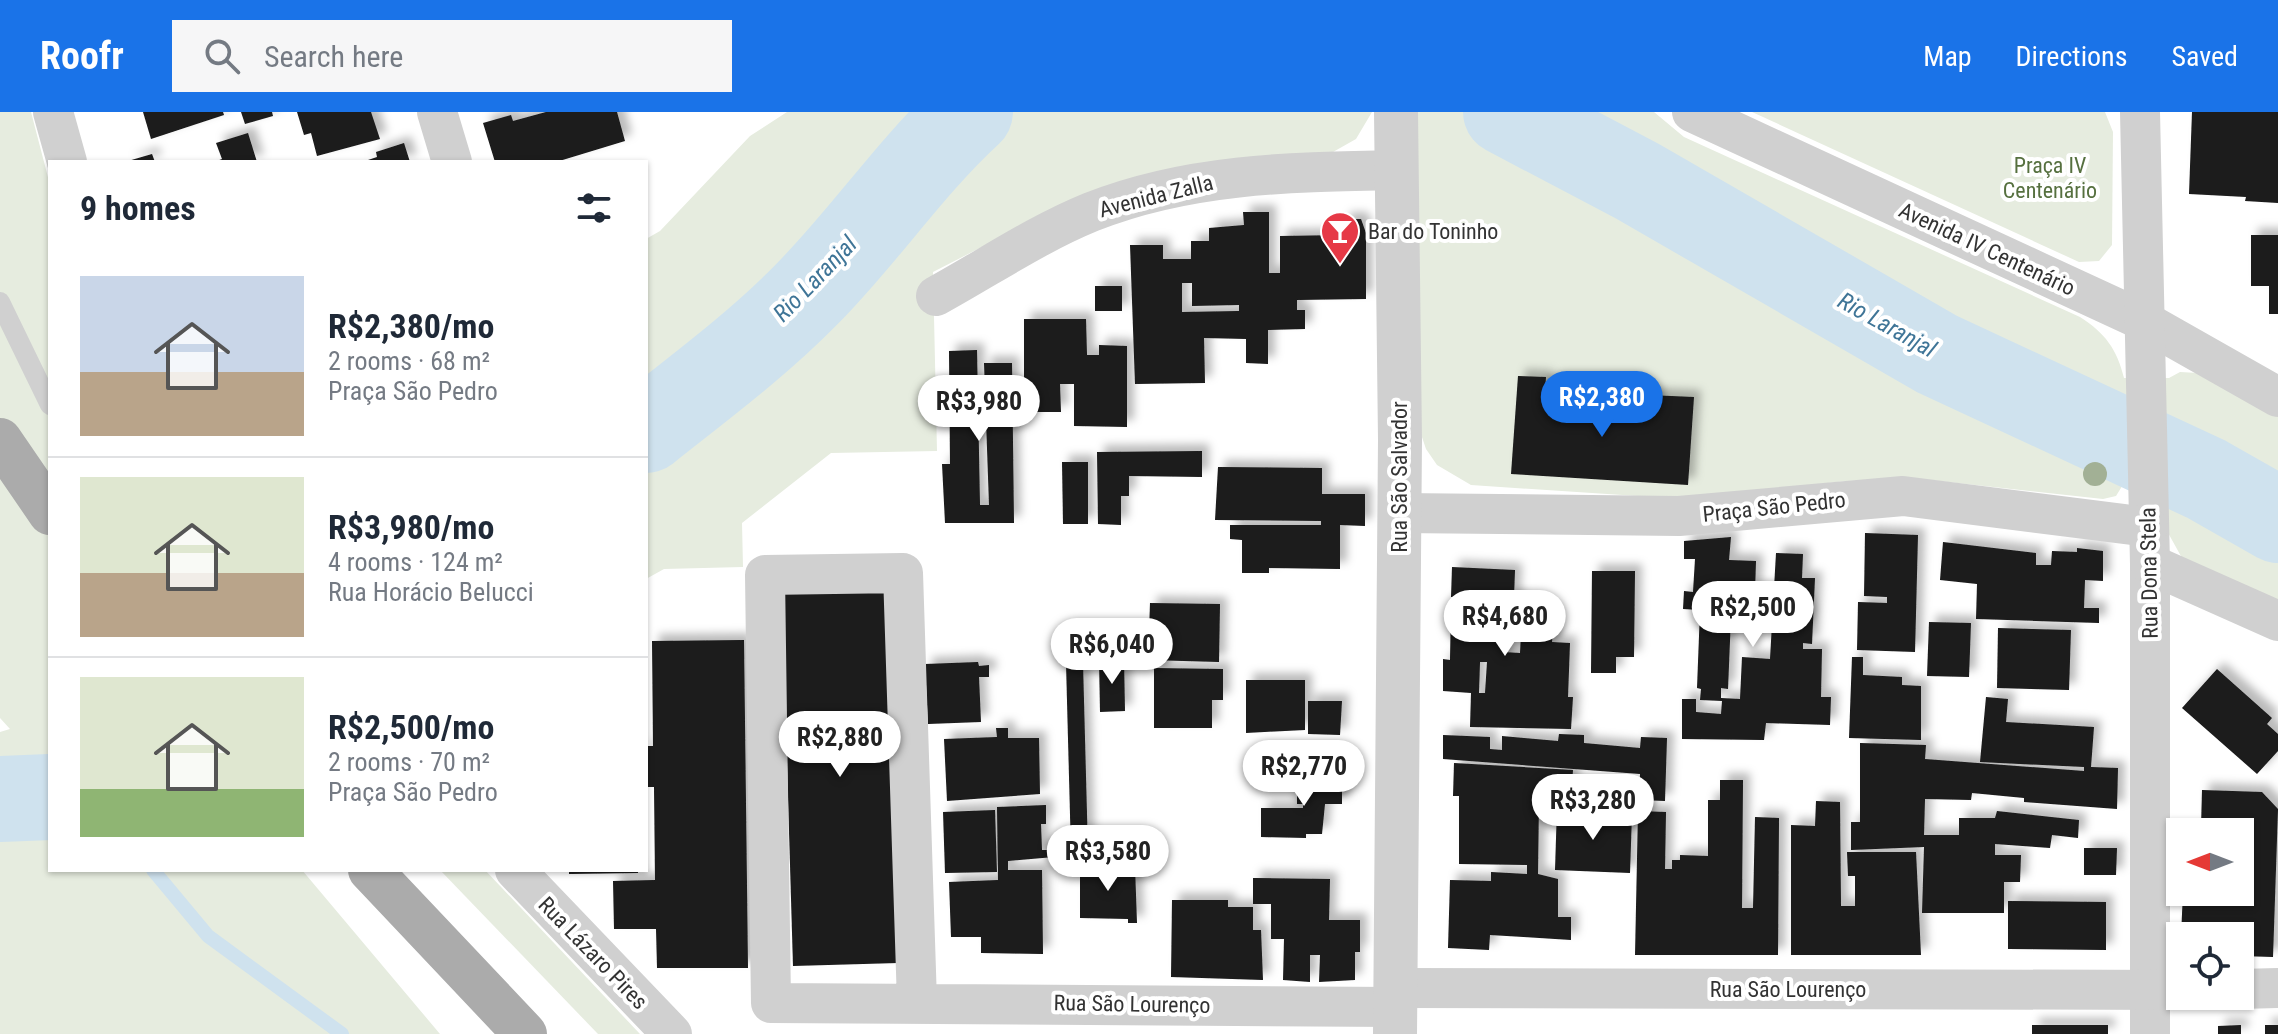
<!DOCTYPE html>
<meta charset="utf-8">
<style>
body{margin:0;font-family:"Roboto Condensed",sans-serif;background:#f6f6f7;color:#1f2937;height:100vh;display:flex;flex-direction:column;font-size:30px;white-space:nowrap}
*{box-sizing:border-box;margin:0}
p{font-size:26px;color:#747a83}
.icon{flex:none;width:44px;height:44px;fill:none;stroke:currentColor;stroke-width:2;stroke-linecap:round;stroke-linejoin:round}
.map{position:relative;flex:1;overflow:hidden}
.details{position:absolute;left:48px;top:48px;width:600px;height:712px;display:flex;flex-direction:column;background:#fff;border-radius:0px;box-shadow:0 2px 6px #0004}
.details>*{flex:none}
.needle{width:52px;rotate:270deg}
.buttons{position:absolute;left:2166px;top:706px;display:grid;gap:16px}
.buttons a{display:grid;place-items:center;width:88px;height:88px;border-radius:0px;background:#fff;box-shadow:0 2px 6px #0004;font-size:40px}
.price{position:absolute;translate:-50% -68px;padding:0 18px;border-radius:28px;background:#fff;color:#222;font-size:26px;line-height:52px;filter:drop-shadow(0 2px 4px #0008)}
.price::after{content:'';position:absolute;left:50%;top:48px;width:24px;height:18px;margin-left:-12px;background:inherit;clip-path:polygon(0 0,100% 0,50% 100%)}
.price.current{background:#1a73e8;color:#fff}
ul{padding:0;list-style:none}
li{display:flex;align-items:center;gap:24px;height:200px;padding:0 32px}
li+li{border-top:2px solid #e0e1e3}
li span{display:grid;place-items:center;flex:none;width:224px;height:160px;border-radius:0px;color:#555}
li>.icon{margin-inline-start:auto}
span .icon{width:96px;height:96px;fill:#fffc;stroke-width:1}
li b{font-size:34px}
h2{display:flex;justify-content:space-between;align-items:center;height:96px;padding:0 32px;font-size:34px}
header{display:flex;align-items:center;gap:48px;box-sizing:border-box;height:112px;padding:0 40px;background:#1a73e8;color:#fff}
header strong{font-size:38px}
nav{display:flex;gap:44px;margin-inline-start:auto;font-size:28px}
.search{width:560px;height:72px;background:#f6f6f7;display:flex;align-items:center;gap:20px;box-sizing:border-box;padding:0 28px;border-radius:0px;color:#747a83;font-size:30px}
.map>svg:first-child{display:block}
.green{fill:#e6ecdf}
.lines{fill:none;stroke-linecap:round;stroke-linejoin:round}
.stream{stroke:#cfe2ee;stroke-width:14}
.river{stroke:#cfe2ee;stroke-width:86}
.building{fill:#1a1a1a;fill-rule:evenodd;filter:url(#shadow)}
.service{stroke:#d0d0d0;stroke-width:20}
.minor{stroke:#d0d0d0;stroke-width:40}
.tertiary{stroke:#d0d0d0;stroke-width:44}
.primary{stroke:#ababab;stroke-width:44}
.tree{fill:#a2b095}
.labels{text-anchor:middle;dominant-baseline:central;stroke-width:8;stroke-linejoin:round;paint-order:stroke}
.park-label{font-size:22px;fill:#56703f;stroke:#fff}
.street-label{font-size:22px;fill:#333;stroke:#fff}
.poi-label{font-size:22px;fill:#333;stroke:#fff;text-anchor:start}
.water-label{font-size:24px;font-style:italic;fill:#3f7597;stroke:#fff}
</style>
<header>
<strong>Roofr</strong>
<div class="search"><svg class="icon" aria-label="search" viewBox="0 0 24 24"><circle cx="10" cy="10" r="6"/><path d="M15 15l6 6"/></svg>Search here</div>
<nav><a>Map</a><a>Directions</a><a>Saved</a></nav>
</header>
<div class="map">
<svg width="2278" height="922" viewBox="0 0 2278 922">
<defs>
<filter id="shadow"><feDropShadow dx="7" dy="-7" stdDeviation="4" flood-color="#0004"/></filter>
</defs>
<rect width="100%" height="100%" fill="#fff"/>
<g class="green">
<path d="M0 0H31L50 73V758H302L440 922H0V620L10 617 0 606Z"/>
<path d="M787 0H1372L1356 27 1333 40 1060 95 933 160 937 339 831 341 742 411 743 455 664 457 646 467V127L660 119 750 24Z"/>
<path d="M1411 0H1654L1684 25 2080 205C2105 221 2117 237 2124 266H2169L2180 260 2198 261 2278 304V494L2182 446 2167 419 2166 391 2124 371 2116 384 2103 387 1921 367 1846 369 1683 387 1471 373 1437 353 1426 337 1420 319V186Z"/>
<path d="M1752 0H2105L2113 20 2112 133 2099 149 2079 150Z"/>
<path d="M440 758H485L640 922H598Z"/>
</g>
<g class="lines">
<path class="stream" d="M153 758 208 824 342 922"/>
<g class="river">
<path d="M1506 0 1637 69 1937 242 2206 367 2278 408"/>
<path d="M646 318C700 275 757 233 806 183 864 125 909 56 970 0"/>
<path d="M0 687 50 685"/>
</g>
</g>
<g class="building">
<path d="M143 0H223L224 3 151 27Z"/>
<path d="M241 0H272L273 4 245 12Z"/>
<path d="M297 0H371L380 27 317 44 311 21 304 23Z"/>
<path d="M546 0H617L625 29 556 50H495L483 11 511 3 513 9Z"/>
<path d="M2192 0H2278V91L2245 89 2246 85 2189 82Z"/>
<path d="M248 21 257 50H214L222 47 216 31Z"/>
<path d="M404 31 410 50H362L377 45 376 40Z"/>
<path d="M152 42 155 50H128V49Z"/>
<path d="M1243 100H1269V161H1280V124L1343 123V107H1361L1366 121V187L1297 188V198H1305V217L1268 218V252L1246 251V227L1204 226 1205 271 1135 272 1130 133H1163V147H1191V129H1209V116L1244 113ZM1182 171H1192V194L1239 193V199L1182 200Z"/>
<path d="M2251 123H2278V202H2269V174H2251Z"/>
<rect x="1095" y="174" width="27" height="25"/>
<path d="M1024 207H1086L1087 243H1099V233L1127 234V315L1074 314V272H1060L1061 300H1032V280H1024Z"/>
<path d="M977 238 980 393H989L984 251H1012L1014 411H945L942 352H950L949 239Z"/>
<path d="M1518 264 1546 265 1544 294 1646 299 1648 283 1694 285 1688 373 1511 362Z"/>
<path d="M1202 339V365L1129 364V384H1121V413L1098 412 1097 340Z"/>
<path d="M1062 350H1088V412H1063Z"/>
<path d="M1218 355 1322 356V382H1365V414L1340 413V457L1269 456V461H1242V428L1230 427V413H1321V409L1215 408Z"/>
<path d="M1865 421 1918 423 1915 540 1857 538 1858 490 1887 491V485L1864 484Z"/>
<path d="M1731 425 1729 448 1756 449 1755 480H1732L1728 577 1721 576V586L1740 587 1742 545 1770 547 1776 441 1803 442 1802 466H1815L1812 532 1803 531V537H1822L1821 585H1831L1830 613 1766 611 1764 628 1682 627V587H1696V600L1721 602 1722 589 1700 588 1701 577 1697 576 1700 498 1683 497 1684 479 1693 480 1695 447H1684V429Z"/>
<path d="M1943 430 2036 441V453H2051L2052 439 2077 440V436L2103 439V469L2085 468 2084 496H2099V511L1976 507 1977 472 1940 468Z"/>
<path d="M1452 455 1515 458 1514 486H1518V506L1505 505 1503 540 1520 541 1522 503H1554L1552 530 1570 531 1568 585H1573L1571 617 1470 615 1471 581 1443 579V547L1450 548 1451 492 1506 494V486L1451 485ZM1480 550H1487L1485 581H1479Z"/>
<path d="M1592 459H1635L1634 545H1616V561H1591Z"/>
<path d="M886 479 898 851 793 854 782 482Z"/>
<path d="M1150 491 1220 492 1219 550 1148 548Z"/>
<path d="M1929 510 1971 511 1969 565 1927 564Z"/>
<path d="M1998 516 2071 518 2069 578 1997 576Z"/>
<path d="M744 528 748 856H657L656 817H614L613 769 655 768 654 675H646V634H653L652 529Z"/>
<path d="M1852 545H1863V563L1902 565V573L1921 574V628L1849 626Z"/>
<path d="M1099 548H1124L1125 599 1100 600Z"/>
<path d="M978 550 979 554 989 553V565H979L981 610 928 612 925 552Z"/>
<path d="M1066 551H1083L1088 740H1071Z"/>
<path d="M1154 556 1223 557V588H1212V616H1154Z"/>
<path d="M2217 557 2272 606 2267 612 2278 622V639L2257 662 2182 596Z"/>
<path d="M1246 568H1305V618L1246 621Z"/>
<path d="M1986 585 2008 587 2006 610 2094 615 2091 655 2118 656 2117 697 2024 690V686L1972 681 1971 688 1925 687 1924 723H1959V706H1995L1997 699 2079 708 2078 726 2052 723 2050 736 1995 732V743H2021L2020 770H2004V801H1922L1924 735 1851 738V710H1860V631L1926 633 1925 647 2084 659V655L1980 650Z"/>
<path d="M1308 589H1342L1340 623 1308 622Z"/>
<path d="M996 616H1008V626H1039L1040 682 947 689 944 627 997 625Z"/>
<path d="M1559 622 1584 623V631L1640 636 1641 625 1667 626 1665 689 1639 688 1640 662 1443 647V623L1490 625V637L1502 638V624L1558 629Z"/>
<path d="M1454 651 1573 658 1571 685 1539 687 1538 762 1558 767V805H1571V828L1490 823 1489 838 1448 836 1450 768 1491 769V760L1527 762V753L1459 752V684H1453Z"/>
<path d="M1297 662H1342V692H1325L1322 722H1306V726L1261 725V696H1303V692H1297Z"/>
<path d="M1720 668H1743L1742 796H1753L1755 705 1779 706 1778 843H1635L1638 699 1666 700 1665 757H1672V748H1680V743L1708 744V688H1720Z"/>
<path d="M2202 678 2262 680 2278 697 2273 845 2240 844V824H2181L2183 780H2240V733H2247V715H2201Z"/>
<path d="M1816 689 1840 690 1841 794H1855V764H1848L1847 740H1916L1921 843H1791V713L1815 714Z"/>
<path d="M1046 693V712H1041L1042 738H1054V745L1008 749V758H1042L1043 842 981 841V825H951L949 770 998 768 997 695Z"/>
<path d="M1557 695H1574V701L1632 702 1630 761 1555 758Z"/>
<path d="M995 698 997 760 945 761 943 700Z"/>
<path d="M2084 736H2117L2116 763H2084Z"/>
<path d="M1080 755H1135L1137 811H1128V807L1080 806Z"/>
<path d="M569 758H638V761L569 762Z"/>
<path d="M1253 766 1330 767 1329 808H1360V840H1355V868L1319 870 1320 843H1310V870L1283 868 1284 827H1271V792H1253Z"/>
<path d="M1172 788H1228V795H1253V818H1261L1263 868 1171 865Z"/>
<path d="M2008 789 2106 790V838L2008 837Z"/>
<rect x="2032" y="913" width="76" height="9"/>
<path d="M2241 913V922H2218V914Z"/>
<rect x="2265" y="913" width="13" height="9"/>
</g>
<g class="lines">
<path class="service" d="M0 190 50 293"/>
<g class="minor">
<path d="M53 0 67 50"/>
<path d="M437 0 452 50"/>
<path d="M1692 0 2142 208 2278 285"/>
<path d="M2140 0 2150 452V922"/>
<path d="M936 184C987 156 1037 122 1091 100 1189 61 1293 60 1397 58"/>
<path d="M1399 401 1679 404 1903 384 2148 415"/>
<path d="M2150 452 2278 509"/>
<path d="M515 758 672 922"/>
<path d="M1396 876 2180 878"/>
<path d="M2240 877 2278 876"/>
<path d="M917 890 903 461 765 463 771 891 1396 895"/>
</g>
<path class="tertiary" d="M1395 922 1400 328 1396 0"/>
<g class="primary">
<path d="M0 328 50 401"/>
<path d="M370 758 525 922"/>
</g>
</g>
<circle class="tree" cx="2095" cy="362" r="12"/>
<defs>
<g id="bar-pin" transform="scale(2)"><path d="M0 17L-7.5 6A9.5 9.5 0 1 1 7.5 6Z" fill="#e63946" stroke="#fff"/><path d="M-6-5H6L.8 .8V4.5H3.5V6h-7V4.5H-.8V.8Z" fill="#fff"/></g>
</defs>
<g fill-rule="evenodd">
<use href="#bar-pin" x="1340" y="119"/>
</g>
<g class="labels">
<g class="park-label">
<text x="2050" y="53">Praça IV<tspan x="2050" dy="25">Centenário</tspan></text>
</g>
<g class="street-label">
<text transform="translate(1156 84) rotate(-14)">Avenida Zalla</text>
<text transform="translate(1987 137) rotate(25)">Avenida IV Centenário</text>
<text transform="translate(1399 365) rotate(-90)">Rua São Salvador</text>
<text transform="translate(1774 395) rotate(-6)">Praça São Pedro</text>
<text transform="translate(2149 461) rotate(-91)">Rua Dona Stela</text>
<text transform="translate(593 841) rotate(46)">Rua Lázaro Pires</text>
<text x="1788" y="877">Rua São Lourenço</text>
<text transform="translate(1132 892) rotate(1)">Rua São Lourenço</text>
</g>
<g class="poi-label">
<text x="1368" y="119">Bar do Toninho</text>
</g>
<g class="water-label">
<text transform="translate(815 167) rotate(-46)">Rio Laranjal</text>
<text transform="translate(1887 213) rotate(29)">Rio Laranjal</text>
</g>
</g>
</svg>
<div class="buttons">
<a><svg class="needle" viewBox="-14 -14 28 28"><path d="M0-13l5 13h-10z" fill="#e53935"/><path d="M0 13l5-13h-10z" fill="#747a83"/></svg></a>
<a><svg class="icon" aria-label="locate" viewBox="0 0 24 24"><circle cx="12" cy="12" r="6"/><path d="M12 2v4M12 18v4M2 12h4M18 12h4"/></svg></a>
</div>
<b class="price current" style="left:1602px;top:327px">R$2,380</b>
<b class="price" style="left:979px;top:331px">R$3,980</b>
<b class="price" style="left:1753px;top:537px">R$2,500</b>
<b class="price" style="left:1505px;top:546px">R$4,680</b>
<b class="price" style="left:1112px;top:574px">R$6,040</b>
<b class="price" style="left:840px;top:667px">R$2,880</b>
<b class="price" style="left:1304px;top:696px">R$2,770</b>
<b class="price" style="left:1593px;top:730px">R$3,280</b>
<b class="price" style="left:1108px;top:781px">R$3,580</b>
<section class="details">
<h2>9 homes<svg class="icon" aria-label="filters" viewBox="0 0 24 24"><path d="M4 7h16M4 17h16"/><circle cx="9" cy="7" r="2"/><circle cx="15" cy="17" r="2"/></svg></h2>
<ul>
<li><span style="background:linear-gradient(#c9d6e8 60%,#b9a48a 0)"><svg class="icon" aria-label="home" viewBox="0 0 24 24"><path d="M3 11l9-7 9 7M6 9v11h12V9"/></svg></span><div><b>R$2,380/mo</b><p>2 rooms · 68 m²</p><p>Praça São Pedro</p></div></li>
<li><span style="background:linear-gradient(#dfe7d0 60%,#b9a48a 0)"><svg class="icon" aria-label="home" viewBox="0 0 24 24"><path d="M3 11l9-7 9 7M6 9v11h12V9"/></svg></span><div><b>R$3,980/mo</b><p>4 rooms · 124 m²</p><p>Rua Horácio Belucci</p></div></li>
<li><span style="background:linear-gradient(#dfe7d0 70%,#8fb573 0)"><svg class="icon" aria-label="home" viewBox="0 0 24 24"><path d="M3 11l9-7 9 7M6 9v11h12V9"/></svg></span><div><b>R$2,500/mo</b><p>2 rooms · 70 m²</p><p>Praça São Pedro</p></div></li>
</ul>
</section>
</div>
